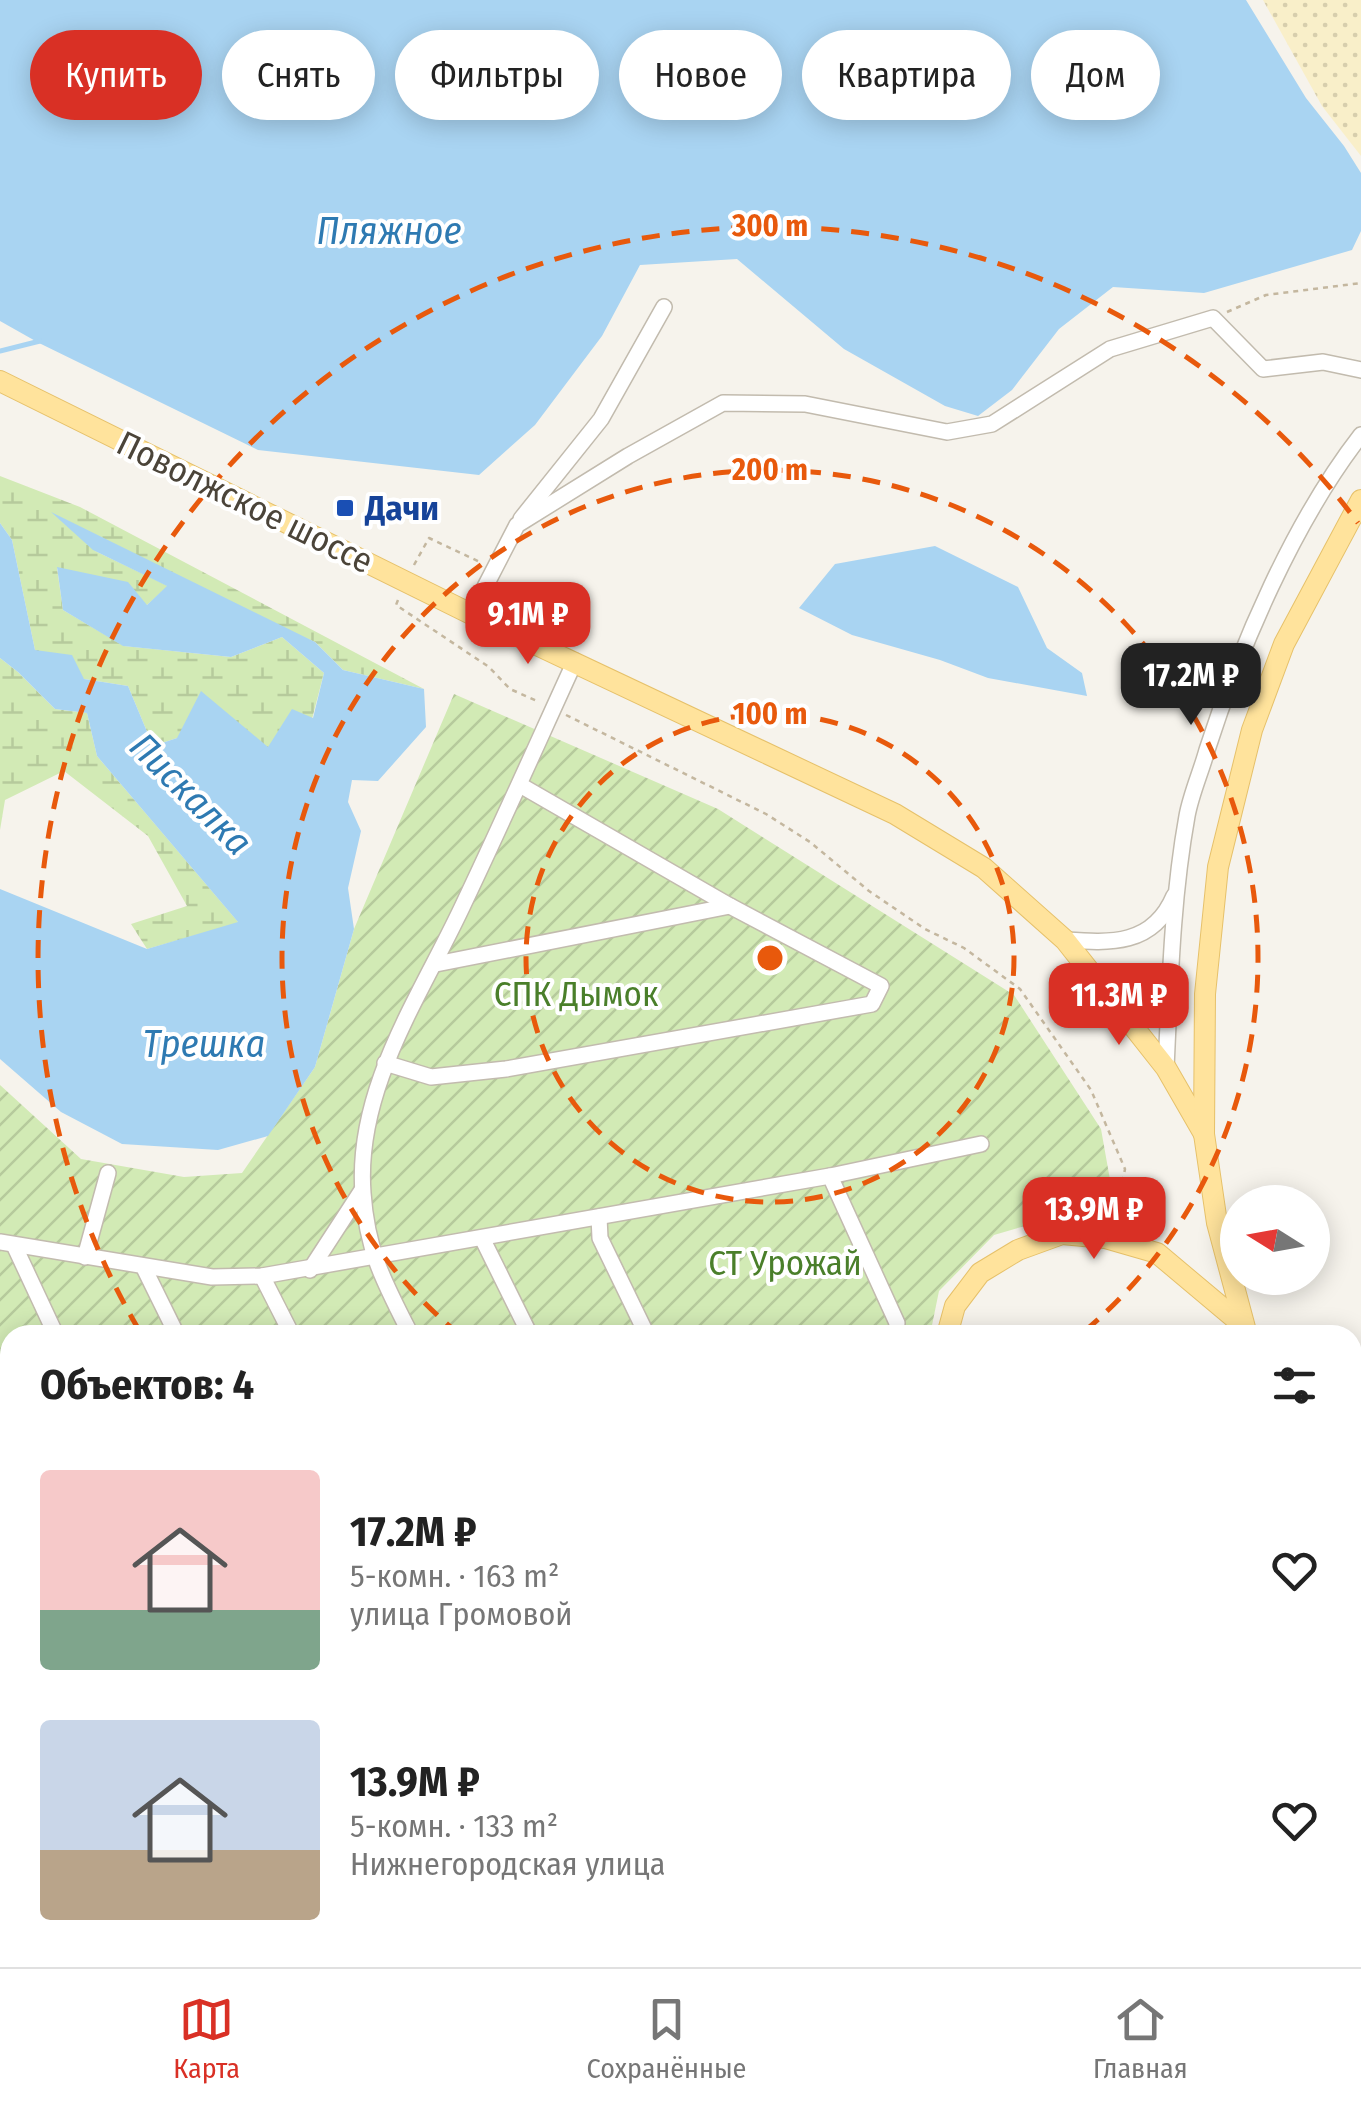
<!DOCTYPE html>
<html lang="ru">
<meta charset="utf-8">
<style>
body{margin:0;font-family:"Fira Sans Condensed",sans-serif;background:#f6f6f6;color:#222;height:100vh;display:flex;flex-direction:column;font-size:38px;white-space:nowrap}
*{box-sizing:border-box;margin:0}
p{font-size:32px;color:#767676}
.icon{flex:none;width:55px;height:55px;fill:none;stroke:currentColor;stroke-width:2;stroke-linecap:round;stroke-linejoin:round}
.map{position:relative;flex:1;overflow:hidden}
.side{position:absolute;left:0px;top:1325px;width:1362px;height:642px;display:flex;flex-direction:column;background:#fff;border-radius:30px 30px 0 0;box-shadow:0 5px 25px #0003}
.side>*{flex:none}
.hud{position:absolute;left:30px;top:30px;width:1302px;height:90px;display:flex;gap:20px}
.needle{width:65px;rotate:281deg}
.tools{position:absolute;left:1220px;top:1185px;display:grid;gap:20px}
.tools a{display:grid;place-items:center;width:110px;height:110px;border-radius:50%;background:#fff;box-shadow:0 5px 25px #0003;font-size:50px}
.price{position:absolute;translate:-50% -85px;padding:0 22px;border-radius:20px;background:#d93025;color:#fff;font-size:32px;line-height:65px;filter:drop-shadow(0 2px 5px #0008)}
.price::after{content:'';position:absolute;left:50%;top:60px;width:30px;height:22px;margin-left:-15px;background:inherit;clip-path:polygon(0 0,100% 0,50% 100%)}
.price.selected{background:#222;color:#fff}
ul{padding:0;list-style:none}
li{display:flex;align-items:center;gap:30px;height:250px;padding:0 40px}
li span{display:grid;place-items:center;flex:none;width:280px;height:200px;border-radius:10px;color:#555}
li>.icon{margin-inline-start:auto}
span .icon{width:120px;height:120px;fill:#fffc;stroke-width:1}
li b{font-size:42px}
h2{display:flex;justify-content:space-between;align-items:center;height:120px;padding:0 40px;font-size:42px}
.tag{padding:0 35px;border-radius:45px;background:#fff;box-shadow:0 5px 25px #0003;font-size:35px;line-height:90px}
.tag.selected{background:#d93025;color:#fff}
.menu{display:flex;justify-content:space-around;align-items:center;height:140px;border-top:2px solid #e0e0e0;background:#fff;font-size:28px;color:#767676}
.menu a{display:grid;justify-items:center;gap:5px}
.menu .selected{color:#d93025}
.map>svg:first-child{display:block}
.industrial{fill:#e6e2dd}
.wetland{fill:url(#wetland-marsh)}
.sand{fill:url(#sand-dots)}
.garden{fill:url(#garden-furrows)}
.water{fill:#a9d4f2}
.lines{fill:none;stroke-linecap:round;stroke-linejoin:round}
.stream{stroke:#a9d4f2;stroke-width:5}
.minor-casing{stroke:#c2bbae;stroke-width:18}
.major-casing{stroke:#e6c16a;stroke-width:22}
.path{stroke:#c4b79f;stroke-width:2.5;stroke-dasharray:5 5;stroke-linecap:butt}
.minor{stroke:#fff;stroke-width:15}
.major{stroke:#ffe39c;stroke-width:20}
.rail{stroke:#9a9a9a;stroke-width:5;stroke-dasharray:12 12;stroke-linecap:butt}
.ring{fill:none;stroke:#e8590c;stroke-width:5;stroke-dasharray:18 12}
.transit-dot{fill:#1a4fb4;stroke:#fff;stroke-width:4}
.labels{text-anchor:middle;dominant-baseline:central;stroke-width:8;stroke-linejoin:round;paint-order:stroke}
.street-label{font-size:35px;fill:#4b4439;stroke:#fff}
.transit-label{font-size:35px;font-weight:bold;fill:#164399;stroke:#fff;text-anchor:start}
.park-label{font-size:35px;fill:#4a7f2a;stroke:#fff}
.water-label{font-size:38px;font-style:italic;fill:#2e7ab2;stroke:#fff}
.centre{fill:#e8590c;stroke:#fff;stroke-width:5}
.ring-label{font-size:30px;text-anchor:middle;font-weight:bold;fill:#e8590c;stroke:#fff;stroke-width:8;stroke-linejoin:round;paint-order:stroke}
</style>
<div class="map">
<svg width="1361" height="1967" viewBox="0 0 1361 1967">
<defs>
<pattern id="wetland-marsh" width="20" height="14" patternUnits="userSpaceOnUse" patternTransform="scale(2.5)"><rect width="20" height="14" fill="#d2eab5"/><path d="M1 5h8M5 5V1M11 12h8M15 12V8" fill="none" stroke="#b6ca9c"/></pattern>
<pattern id="sand-dots" width="8" height="8" patternUnits="userSpaceOnUse" patternTransform="scale(2.5)"><rect width="8" height="8" fill="#f9efc9"/><path d="M2 2h.1M6 6h.1" fill="none" stroke="#d7cead" stroke-width="1.8" stroke-linecap="round"/></pattern>
<pattern id="garden-furrows" width="10" height="10" patternUnits="userSpaceOnUse" patternTransform="scale(2.5)"><rect width="10" height="10" fill="#d2eab5"/><path d="M-1 1l2-2M0 10L10 0M9 11l2-2" fill="none" stroke="#b6ca9c"/></pattern>
</defs>
<rect width="100%" height="100%" fill="#f6f3ec"/>
<path class="industrial" d="M531 1958H1302L1304 1967H511Z"/>
<g class="wetland">
<path d="M0 476 80 507 424 689 343 670 315 642 93 550 168 586 147 605 57 568 63 610 124 646 231 657 282 637 324 673 312 719 268 747 177 738 153 746 128 686 84 679 35 650 12 540 0 523Z"/>
<path d="M0 658 18 672 55 709 87 713 97 756 239 923 147 949 131 924 187 906 148 836 64 771 5 800 0 830Z"/>
</g>
<path class="sand" d="M1263 0H1361V156L1322 106Z"/>
<path class="garden" d="M454 694 718 809 1014 995 1101 1129 1117 1219 1066 1214 994 1235 939 1291 930 1335H10V1958H305L291 1967H0V1085L81 1159 184 1177 242 1173 315 1067 354 929Z"/>
<g class="water">
<path d="M0 0H1246L1306 98 1344 146 1361 173V231L1352 250 1204 293 1113 287 1059 329 1012 390 978 416 945 406 844 349 737 259 640 265 602 336 535 425 479 475 258 450 39 343 0 321Z"/>
<path d="M51 512 315 642 343 670 424 689 426 727 378 781 352 780 348 802 361 831 348 888 354 929 315 1067 268 1136 218 1150 122 1144 61 1112 0 1059V889L147 949 238 922 97 756 87 713 55 709 18 672 0 658V523L12 540 35 650 72 655 84 679 128 686 153 746 177 738 201 691 268 747 292 709 313 718 324 673 282 637 231 657 123 646 63 610 57 567 128 582 147 605 167 586 93 550Z"/>
<path d="M935 546 1018 587 1047 648 1082 673 1087 696 988 678 940 660 852 635 799 608 835 564Z"/>
</g>
<g class="lines">
<path class="stream" d="M0 351 40 341"/>
<g class="minor-casing">
<g id="minor">
<path d="M521 519 601 419 664 307"/>
<path d="M471 614 517 525 628 456 723 403 805 404 947 432 992 424 1110 349 1213 318 1263 369 1323 362 1361 370"/>
<path d="M1065 940C1110 943 1153 946 1174 896"/>
<path d="M436 964 730 906"/>
<path d="M385 1063 431 1077 506 1069 872 1004 881 986 730 906 520 785"/>
<path d="M1166 1068C1170 984 1172 899 1187 816 1191 794 1201 772 1207 750 1240 647 1294 521 1361 435"/>
<path d="M830 1176 981 1144"/>
<path d="M599 1217 600 1238 647 1335"/>
<path d="M482 1238 530 1335"/>
<path d="M0 1242 212 1277 262 1276 830 1176 897 1323 896 1335"/>
<path d="M14 1245 56 1335"/>
<path d="M85 1257 108 1173"/>
<path d="M143 1266 177 1335"/>
<path d="M310 1270 362 1190"/>
<path d="M262 1276 292 1335"/>
<path d="M411 1335C385 1284 367 1252 363 1193 355 1088 422 994 464 903 502 823 538 742 575 661"/>
<path d="M0 1512 10 1533"/>
<path d="M1352 1534 1361 1530"/>
<path d="M0 1778 10 1799"/>
<path d="M86 1958 90 1967"/>
<path d="M213 1958 218 1967"/>
<path d="M1307 1958 1308 1967"/>
<path d="M280 1967 294 1958"/>
</g>
</g>
<g class="major-casing">
<g id="major">
<path d="M0 381 471 614 895 814 984 868 1065 940 1166 1068 1204 1134"/>
<path d="M947 1335 955 1306 980 1273 1018 1250 1062 1234 1105 1238 1157 1253 1244 1326"/>
<path d="M1247 1335 1217 1223 1204 1134 1205 994 1218 867 1252 730 1284 644 1361 500"/>
<path d="M1352 1418 1361 1413"/>
<path d="M1352 1771 1361 1805"/>
</g>
</g>
<g class="path">
<path d="M1227 312 1266 295 1361 283"/>
<path d="M414 565 429 538 480 562"/>
<path d="M398 600 396 605 489 667 510 689 537 701"/>
<path d="M566 715 766 814 810 842 869 891 925 929 964 948 1020 989 1091 1090 1125 1169 1115 1223"/>
</g>
<use href="#minor" class="minor"/>
<use href="#major" class="major"/>
<g class="rail">
<path d="M1352 1466 1361 1461"/>
<path d="M1352 1494 1361 1490"/>
<path d="M417 1967 435 1958"/>
<path d="M659 1967 668 1958"/>
<path d="M826 1967 830 1958"/>
<path d="M842 1967 845 1958"/>
</g>
</g>
<g class="ring">
<circle cx="770" cy="958" r="244"/>
<path d="M460 1335A488 488 0 1 1 1080 1335"/>
<path d="M139 1330A732 732 0 0 1 1358 523"/>
</g>
<rect class="transit-dot" x="335" y="498" width="20" height="20" rx="5"/>
<g class="labels">
<g class="street-label">
<text transform="translate(245 502) rotate(26)">Поволжское шоссе</text>
</g>
<g class="transit-label">
<text x="365" y="508">Дачи</text>
</g>
<g class="park-label">
<text x="576" y="994">СПК Дымок</text>
<text x="785" y="1263">СТ Урожай</text>
</g>
<g class="water-label">
<text x="389" y="231">Пляжное</text>
<text transform="translate(191 794) rotate(45)">Пискалка</text>
<text x="204" y="1044">Трешка</text>
</g>
</g>
<circle cx="770" cy="958" r="15" class="centre"/>
<g class="ring-label">
<text x="770" y="236">300 m</text>
<text x="770" y="480">200 m</text>
<text x="770" y="724">100 m</text>
</g>
</svg>
<div class="tools">
<a><svg class="needle" viewBox="-14 -14 28 28"><path d="M0-13l5 13h-10z" fill="#e53935"/><path d="M0 13l5-13h-10z" fill="#767676"/></svg></a>
</div>
<b class="price" style="left:528px;top:667px">9.1M ₽</b>
<b class="price selected" style="left:1191px;top:728px">17.2M ₽</b>
<b class="price" style="left:1119px;top:1048px">11.3M ₽</b>
<b class="price" style="left:1094px;top:1262px">13.9M ₽</b>
<div class="hud">
<a class="tag selected">Купить</a>
<a class="tag">Снять</a>
<a class="tag">Фильтры</a>
<a class="tag">Новое</a>
<a class="tag">Квартира</a>
<a class="tag">Дом</a>
</div>
<section class="side">
<h2>Объектов: 4<svg class="icon" aria-label="filters" viewBox="0 0 24 24"><path d="M4 7h16M4 17h16"/><circle cx="9" cy="7" r="2"/><circle cx="15" cy="17" r="2"/></svg></h2>
<ul>
<li><span style="background:linear-gradient(#f6c9c9 70%,#7fa58c 0)"><svg class="icon" aria-label="home" viewBox="0 0 24 24"><path d="M3 11l9-7 9 7M6 9v11h12V9"/></svg></span><div><b>17.2M ₽</b><p>5-комн. · 163 m²</p><p>улица Громовой</p></div><svg class="icon" aria-label="heart" viewBox="0 0 24 24"><path d="M12 20l-8-8c-3-5 5-10 8-4 3-6 11-1 8 4z"/></svg></li>
<li><span style="background:linear-gradient(#c9d6e8 65%,#b9a48a 0)"><svg class="icon" aria-label="home" viewBox="0 0 24 24"><path d="M3 11l9-7 9 7M6 9v11h12V9"/></svg></span><div><b>13.9M ₽</b><p>5-комн. · 133 m²</p><p>Нижнегородская улица</p></div><svg class="icon" aria-label="heart" viewBox="0 0 24 24"><path d="M12 20l-8-8c-3-5 5-10 8-4 3-6 11-1 8 4z"/></svg></li>
</ul>
</section>
</div>
<nav class="menu">
<a class="selected"><svg class="icon" aria-label="map" viewBox="0 0 24 24"><path d="M3 6l6-2 6 2 6-2v14l-6 2-6-2-6 2zM9 4v14M15 6v14"/></svg>Карта</a>
<a><svg class="icon" aria-label="saved" viewBox="0 0 24 24"><path d="M7 4h10v16l-5-4-5 4z"/></svg>Сохранённые</a>
<a><svg class="icon" aria-label="home" viewBox="0 0 24 24"><path d="M3 11l9-7 9 7M6 9v11h12V9"/></svg>Главная</a>
</nav>
